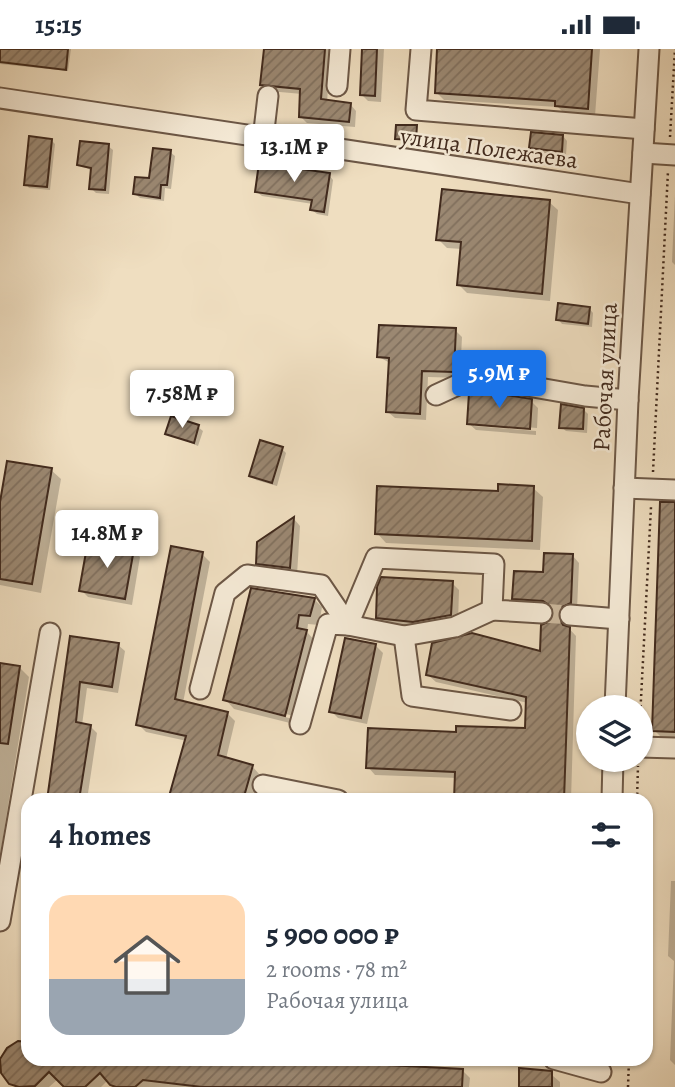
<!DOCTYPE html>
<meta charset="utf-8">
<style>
body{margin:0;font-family:Alegreya,serif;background:#f2f2f3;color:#1f2937;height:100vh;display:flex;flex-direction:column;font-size:26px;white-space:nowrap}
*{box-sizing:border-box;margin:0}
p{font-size:23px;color:#747a83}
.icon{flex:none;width:38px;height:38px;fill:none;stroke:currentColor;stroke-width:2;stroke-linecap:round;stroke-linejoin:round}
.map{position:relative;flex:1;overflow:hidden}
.details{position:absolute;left:21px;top:744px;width:632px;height:273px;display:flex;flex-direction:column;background:#fff;border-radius:21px;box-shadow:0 2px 5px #0004}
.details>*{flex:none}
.controls{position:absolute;left:576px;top:646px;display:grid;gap:14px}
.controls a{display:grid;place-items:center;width:77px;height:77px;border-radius:50%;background:#fff;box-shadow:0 2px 5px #0004;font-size:35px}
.price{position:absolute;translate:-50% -60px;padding:0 16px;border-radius:7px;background:#fff;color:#222;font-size:23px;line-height:46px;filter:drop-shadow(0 2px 4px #0008)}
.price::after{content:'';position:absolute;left:50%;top:42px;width:21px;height:16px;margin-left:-10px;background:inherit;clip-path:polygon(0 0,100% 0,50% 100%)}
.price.current{background:#1a73e8;color:#fff}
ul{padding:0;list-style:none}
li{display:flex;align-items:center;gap:21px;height:175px;padding:0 28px}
li span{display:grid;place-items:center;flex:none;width:196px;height:140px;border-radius:21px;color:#555}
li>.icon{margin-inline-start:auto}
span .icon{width:84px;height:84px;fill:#fffc;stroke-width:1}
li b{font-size:30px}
h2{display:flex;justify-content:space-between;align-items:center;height:84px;padding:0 28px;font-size:30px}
.status{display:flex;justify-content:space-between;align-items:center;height:49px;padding:0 35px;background:#fff;direction:ltr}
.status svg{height:19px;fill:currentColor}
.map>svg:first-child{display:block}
.shadow{fill:#0003;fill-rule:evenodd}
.building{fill:url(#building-hatch);stroke:#412a1d;stroke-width:2}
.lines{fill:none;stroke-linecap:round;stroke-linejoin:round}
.minor-tunnel{stroke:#ccba9f;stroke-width:19;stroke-dasharray:19 10;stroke-linecap:butt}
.minor-casing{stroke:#6c5746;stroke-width:23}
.path{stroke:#412a1d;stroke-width:2.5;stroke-dasharray:2 3.5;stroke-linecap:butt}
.minor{stroke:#f5ead6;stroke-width:19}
.labels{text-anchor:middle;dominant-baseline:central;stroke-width:5;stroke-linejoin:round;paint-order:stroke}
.street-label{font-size:24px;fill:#412a1d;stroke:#f5ead6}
</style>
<div class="status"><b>15:15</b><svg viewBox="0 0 49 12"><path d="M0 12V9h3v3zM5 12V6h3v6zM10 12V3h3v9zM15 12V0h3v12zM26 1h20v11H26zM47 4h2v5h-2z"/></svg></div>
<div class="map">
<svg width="675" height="1038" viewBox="0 0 675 1038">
<defs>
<pattern id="building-hatch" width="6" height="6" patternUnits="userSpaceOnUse" patternTransform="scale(1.75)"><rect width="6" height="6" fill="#9b8872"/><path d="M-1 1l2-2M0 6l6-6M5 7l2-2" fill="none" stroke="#806f5d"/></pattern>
</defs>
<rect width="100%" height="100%" fill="#efdec0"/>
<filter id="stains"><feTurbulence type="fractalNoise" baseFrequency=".00286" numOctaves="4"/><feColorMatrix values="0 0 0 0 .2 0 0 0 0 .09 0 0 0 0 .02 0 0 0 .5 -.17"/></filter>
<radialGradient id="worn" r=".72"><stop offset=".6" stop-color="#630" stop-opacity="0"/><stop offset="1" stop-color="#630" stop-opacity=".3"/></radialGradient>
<g class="shadow">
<path d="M0 0H71L68 22 0 15Z"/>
<path d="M266 0H331L327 53 350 55 356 62 355 78 307 74 300 67 302 45 269 42 262 36Z"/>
<path d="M364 0H384L381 53 368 52 361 45Z"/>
<path d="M439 0H600L595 67 564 64 558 58 444 51 436 43Z"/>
<path d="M416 78 417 92 397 89Z"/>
<path d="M563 87 567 92 566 106 536 103 531 98Z"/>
<path d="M51 91 55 95 50 141 29 139 26 135Z"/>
<path d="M108 97 113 101 109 145 96 144 91 139 93 122 79 116Z"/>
<path d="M170 103 175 107 171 140 165 139 164 152 140 149 135 145 151 131Z"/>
<path d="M329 126 333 131 328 167 317 165 312 161 313 155 262 147 257 143Z"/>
<path d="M675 145V216L672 213Z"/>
<path d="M549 153 558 161 550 252 467 244 459 236 462 200 447 199 438 190Z"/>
<path d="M589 259 593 264 592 278 562 275 558 270Z"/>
<path d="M455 281 462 288 460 329 428 328 426 371 395 369 388 363 390 314 379 308Z"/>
<path d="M531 352 538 359 537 379 474 374V377L536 382V386L476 381 468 374Z"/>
<path d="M584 361 588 365 587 384 566 382 561 378Z"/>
<path d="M198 378 203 382 198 397 167 384Z"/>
<path d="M282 400 286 404 277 437 256 431 251 426Z"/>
<path d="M51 421 61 430 41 544 0 536V463Z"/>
<path d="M533 439 543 448 540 501 386 494 377 484 499 444Z"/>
<path d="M675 454V691L663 690 654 681Z"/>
<path d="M294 470 300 477 297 526 265 521 257 514 259 494Z"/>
<path d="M133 501 140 508 132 556 88 548 81 541Z"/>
<path d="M202 505 210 513 183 654 227 664 235 672 226 710 252 717 259 725 252 751H172L187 692 146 683 138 675Z"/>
<path d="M572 506 579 514 577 561 567 566 564 574 576 587 571 751H456L457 729 375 726 368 718 457 684 527 681 528 654 436 633 428 626 541 604 555 560 522 557 514 549Z"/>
<path d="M452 534 459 541 458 573 421 579 384 575 377 568Z"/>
<path d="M313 549 322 558 319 576 308 575 307 583 315 592 294 675 234 660 225 650ZM234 652 294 667 293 670 234 655Z"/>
<path d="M72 589 118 596 125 602 118 644 87 639 82 676 90 677 97 684 87 751H49Z"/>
<path d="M376 597 383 604 367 675 338 669 331 662Z"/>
<path d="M0 615 19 618 29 628 0 807Z"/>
<path d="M671 832H675V1016L670 1011 674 912 668 907Z"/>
<path d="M28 841V883L23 878Z"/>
<path d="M28 994V1010H151L160 1016 161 1010H341L367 1017 462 1021 470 1029 469 1038H114L108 1031 101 1038H63L57 1031 49 1038H15L10 1033Z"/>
<path d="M521 1021H546L560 1033V1038H520Z"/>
</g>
<g class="building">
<path d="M0 0H68L66 21 0 13Z"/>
<path d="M264 0H325L321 50 351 54 349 73 299 68 300 40 260 36Z"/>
<path d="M362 0H377L375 47 360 46Z"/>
<path d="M437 0H592L588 60 555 57V52L435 44Z"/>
<path d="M396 76H417L416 91 395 90Z"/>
<path d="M531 83 563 86 562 103 529 99Z"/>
<path d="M29 87 52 90 47 138 24 136Z"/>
<path d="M80 92 109 95 105 141 89 140 91 119 77 116Z"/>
<path d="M153 99 171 101 167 136H161L160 149 133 145 135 128 149 129Z"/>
<path d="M259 114 330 124 324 163 310 161 312 151 255 143Z"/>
<path d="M442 140 550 151 542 245 457 236 461 193 436 191Z"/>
<path d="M558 254 590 258 588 275 556 271Z"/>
<path d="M379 276 456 279 454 323 422 322 420 365 386 363 389 309 377 308Z"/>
<path d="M475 341 532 350 530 380 467 375 469 344Z"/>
<path d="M561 355 584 359 583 380 559 379Z"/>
<path d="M171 367 199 376 194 394 165 385Z"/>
<path d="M260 391 283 398 272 434 249 427Z"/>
<path d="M7 412 52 419 32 535 0 530V453Z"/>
<path d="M498 435 534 437 532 492 375 485 377 437 498 442Z"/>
<path d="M660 453H675V683L652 682Z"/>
<path d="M294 468 290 519 256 515 257 493Z"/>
<path d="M88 492 134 500 125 550 79 542Z"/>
<path d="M171 497 203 503 175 650 228 663 218 706 253 716 243 751H168L186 687 136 676Z"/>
<path d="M544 504 573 505 571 554 560 559 558 566 563 576 570 578 564 751H454L455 723 366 719 368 679 456 683V677L525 679 526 648 426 626 432 594 472 584 540 602 541 576 552 571 553 559 543 552 512 550 514 522 543 523Z"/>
<path d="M381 528 453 532 451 566 413 573 376 569 377 538Z"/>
<path d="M251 539 315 549 310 567 299 566 297 579 307 581 285 667 223 651Z"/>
<path d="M70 587 119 594 112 638 80 633 76 673 91 676 79 751H47Z"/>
<path d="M345 589 376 595 361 669 329 663Z"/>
<path d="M0 614 20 617 8 695 0 694Z"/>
<path d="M18 992 28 993V1010H336L368 1015 463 1020 462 1038H202L143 1031 135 1038H116L110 1036 100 1024 85 1038H64L49 1023 35 1037 19 1038 9 1035 1 1024 0 1010 7 999Z"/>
<path d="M519 1019 552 1022V1038H519Z"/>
</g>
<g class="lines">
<path class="minor-tunnel" d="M542 564 570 566"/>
<g class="minor-casing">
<g id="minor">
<path d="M421 0 416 61 644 80"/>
<path d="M337 37 340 0"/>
<path d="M0 49 640 145"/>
<path d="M263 90 268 47"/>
<path d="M643 104 675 106"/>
<path d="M436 346 475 328 585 347 628 351"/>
<path d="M624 439 675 441"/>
<path d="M570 566 619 570"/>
<path d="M404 587 412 647 511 661"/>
<path d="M200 640 225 544 247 526 321 536 348 576 404 587 455 578 492 561"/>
<path d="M615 658 628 351 649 0"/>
<path d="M300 675 328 575 348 576 376 509 494 515 492 561 542 564"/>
<path d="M640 698 675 699"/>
<path d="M263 736 338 751"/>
<path d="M612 751 613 710"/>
<path d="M0 872 50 584"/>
<path d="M554 1010 601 1023"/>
</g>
</g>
<g class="path">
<path d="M670 88 675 0"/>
<path d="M653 423 668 122"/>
<path d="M640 669 651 458"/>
<path d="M637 751 638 717"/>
<path d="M628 1038 629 1010"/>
</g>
<use href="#minor" class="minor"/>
</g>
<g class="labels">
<g class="street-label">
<text transform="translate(489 99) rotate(8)">улица Полежаева</text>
<text transform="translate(605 328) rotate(-87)">Рабочая улица</text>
</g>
</g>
<rect width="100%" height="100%" filter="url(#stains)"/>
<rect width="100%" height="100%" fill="url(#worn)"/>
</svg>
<div class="controls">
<a><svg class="icon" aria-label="layers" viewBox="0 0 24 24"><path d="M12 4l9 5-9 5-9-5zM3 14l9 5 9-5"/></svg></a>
</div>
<b class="price" style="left:294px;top:135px">13.1M ₽</b>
<b class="price current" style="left:499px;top:361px">5.9M ₽</b>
<b class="price" style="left:182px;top:381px">7.58M ₽</b>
<b class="price" style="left:107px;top:521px">14.8M ₽</b>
<section class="details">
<h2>4 homes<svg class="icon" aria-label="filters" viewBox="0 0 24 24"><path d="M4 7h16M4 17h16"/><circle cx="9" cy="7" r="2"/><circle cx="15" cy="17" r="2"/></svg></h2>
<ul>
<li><span style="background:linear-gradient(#ffd9b3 60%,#9aa5b1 0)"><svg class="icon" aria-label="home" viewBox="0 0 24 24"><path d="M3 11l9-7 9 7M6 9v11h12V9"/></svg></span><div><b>5 900 000 ₽</b><p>2 rooms · 78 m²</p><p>Рабочая улица</p></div></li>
</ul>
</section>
</div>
